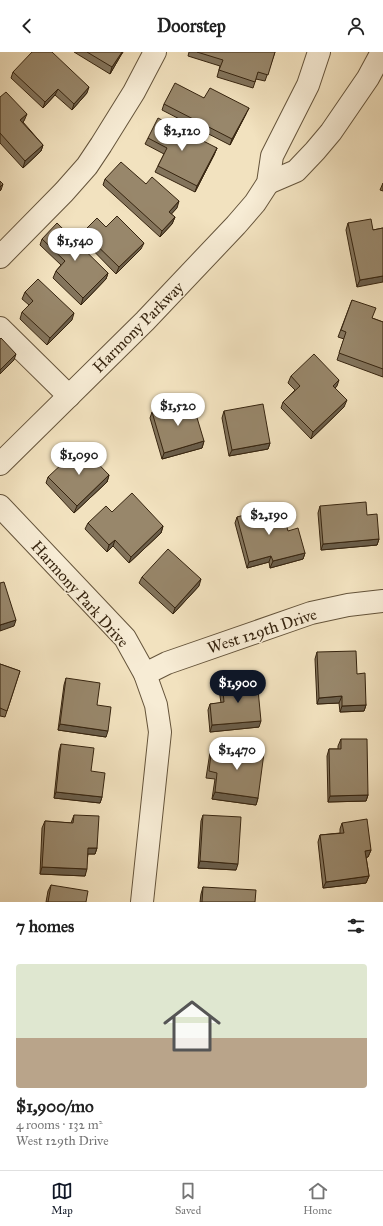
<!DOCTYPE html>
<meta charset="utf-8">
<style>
body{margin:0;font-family:"IM FELL Great Primer",serif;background:#f6f6f6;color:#222;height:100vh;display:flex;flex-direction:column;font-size:15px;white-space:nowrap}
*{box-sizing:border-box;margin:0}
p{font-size:13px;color:#767676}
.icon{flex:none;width:22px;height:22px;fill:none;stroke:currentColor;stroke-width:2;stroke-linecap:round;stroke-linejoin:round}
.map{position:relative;height:850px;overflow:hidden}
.panel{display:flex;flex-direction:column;background:#fff;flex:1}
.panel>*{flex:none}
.price{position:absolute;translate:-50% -34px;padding:0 9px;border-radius:14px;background:#fff;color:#222;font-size:13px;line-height:26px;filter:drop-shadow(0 1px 2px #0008)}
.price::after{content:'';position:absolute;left:50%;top:24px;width:12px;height:9px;margin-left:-6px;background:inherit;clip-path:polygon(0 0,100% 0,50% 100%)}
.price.active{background:#111827;color:#fff}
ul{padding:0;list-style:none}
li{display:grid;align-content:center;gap:8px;height:212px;padding:0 16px}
li span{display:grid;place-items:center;height:124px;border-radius:4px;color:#555}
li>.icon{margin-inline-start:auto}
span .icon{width:72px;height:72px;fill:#fffc;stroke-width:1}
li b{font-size:17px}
h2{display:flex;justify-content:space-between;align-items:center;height:48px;padding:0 16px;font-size:17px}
header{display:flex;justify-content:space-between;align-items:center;height:52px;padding:0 16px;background:#fff;font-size:18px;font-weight:700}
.tab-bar{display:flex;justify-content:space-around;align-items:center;height:56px;border-top:1px solid #e0e0e0;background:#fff;font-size:11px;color:#767676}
.tab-bar a{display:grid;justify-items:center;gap:2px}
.tab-bar .active{color:#111827}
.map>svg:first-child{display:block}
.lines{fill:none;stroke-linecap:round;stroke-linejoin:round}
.minor-casing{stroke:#65543b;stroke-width:24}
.minor{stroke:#f7ecd5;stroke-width:22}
.wall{fill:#83745c;stroke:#36240f}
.shaded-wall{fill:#6a5e4b;stroke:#36240f}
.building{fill:#98876b;stroke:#36240f}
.labels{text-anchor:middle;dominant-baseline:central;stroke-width:3;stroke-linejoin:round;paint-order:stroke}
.street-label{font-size:16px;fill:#36240f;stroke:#f7ecd5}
</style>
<header><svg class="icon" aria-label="back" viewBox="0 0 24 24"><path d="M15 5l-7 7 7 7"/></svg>Doorstep<svg class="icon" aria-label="person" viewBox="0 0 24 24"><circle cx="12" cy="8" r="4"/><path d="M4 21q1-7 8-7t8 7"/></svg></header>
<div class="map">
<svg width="383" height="850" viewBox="0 0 383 850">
<rect width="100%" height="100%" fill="#f2e2bf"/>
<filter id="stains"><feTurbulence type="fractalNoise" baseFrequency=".005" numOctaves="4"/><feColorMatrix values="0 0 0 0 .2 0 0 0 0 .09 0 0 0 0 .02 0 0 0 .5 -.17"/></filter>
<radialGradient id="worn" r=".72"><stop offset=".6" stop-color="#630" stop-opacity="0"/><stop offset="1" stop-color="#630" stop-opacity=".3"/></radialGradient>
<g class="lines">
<g class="minor-casing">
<g id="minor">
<path d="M268 131 296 119 315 99 331 80 368 26 382 0"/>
<path d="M0 205 64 140 87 114 101 93 134 40 155 0"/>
<path d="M0 276 69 344"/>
<path d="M0 412 145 269 236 173 255 151 268 131 272 104 308 33 319 0"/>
<path d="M0 454 125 586 145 622 156 653 160 680 142 850"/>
<path d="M145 622 167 611 311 561 348 553 383 549"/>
</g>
</g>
<use href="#minor" class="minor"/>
</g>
<g class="wall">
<path d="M74 0H123L121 3 110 22Z"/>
<path d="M189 0H275L265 29 256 27 253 36 217 25 220 14 188 4Z"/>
<path d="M13 20 87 41 72 58 55 43 43 56 11 26Z"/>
<path d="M0 45 24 69 23 70 43 93 41 99 23 116 0 91Z"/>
<path d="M204 46 246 62 230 93 162 58 164 52Z"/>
<path d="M148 86 217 96 214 103 195 140 155 120 164 102 145 92Z"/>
<path d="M105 127 146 132 177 156 171 162 175 165 172 172 160 185 103 133Z"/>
<path d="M383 131V139L380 138Z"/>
<path d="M348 171 373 178 383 176 357 235 346 178Z"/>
<path d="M106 175 141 197 116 222 81 186 83 180Z"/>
<path d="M42 187 108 221 106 227 81 253 53 226 56 219 61 213 40 193Z"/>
<path d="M25 240 72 268 47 293 20 267 22 260 29 253 22 247Z"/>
<path d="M352 248 372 266 383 270V325L337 308 344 287 338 285Z"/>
<path d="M291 324 337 334 335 336 344 355 311 387 281 356 283 350 295 338 288 331Z"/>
<path d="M224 359 270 391 268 397 229 404 222 366Z"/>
<path d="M152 360 204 389 202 396 162 407 150 366Z"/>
<path d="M109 423 107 430 74 461 46 431 48 425Z"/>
<path d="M320 454 379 487 377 493 321 498 318 461Z"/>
<path d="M112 460 163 474 161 481 129 511 113 494 107 500 85 477 88 471Z"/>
<path d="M237 465 288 479 305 501 303 507 270 516 269 510 247 516 235 471Z"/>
<path d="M142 525 199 534 173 562 139 531Z"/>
<path d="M317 600 357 622 366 653 364 659 340 660 339 651 317 652 315 607Z"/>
<path d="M0 612 20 619 5 665 0 664Z"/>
<path d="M66 626 97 653 106 685 58 678 64 633Z"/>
<path d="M222 630 259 675 210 680 208 658 210 652 221 651 219 637Z"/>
<path d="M341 687 368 743 366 749 328 750 327 704 329 697H338V694Z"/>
<path d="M61 692 91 719 102 745 100 751 54 746 59 699Z"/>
<path d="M212 694 258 746 256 753 212 747 215 727 206 726 210 700Z"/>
<path d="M74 763 97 796 95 802H88L85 824 40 822 42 776 45 769 71 771Z"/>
<path d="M203 763 236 818 198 816 201 769Z"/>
<path d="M342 771 371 798 368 805H366L369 824 366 831 323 836 318 790 320 783 340 781V777Z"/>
<path d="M51 833 86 850H46L48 839Z"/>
<path d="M203 835 255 850H200L201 842Z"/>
</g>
<g class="shaded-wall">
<path d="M122 0H123L121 3 110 22 112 15Z"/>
<path d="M89 35 87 41 72 58 74 52Z"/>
<path d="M58 37 55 43 43 56 45 50Z"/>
<path d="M249 56 246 62 230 93 232 87Z"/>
<path d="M27 62 24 69 18 74 20 68Z"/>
<path d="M43 93 41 99 23 116 25 109Z"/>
<path d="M217 96 214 103 195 140 197 134Z"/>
<path d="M3 132 1 138 0 139V135Z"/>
<path d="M179 149 177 156 167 167 169 160Z"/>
<path d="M175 165 172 172 160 185 162 179Z"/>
<path d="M144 191 141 197 116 222 119 215Z"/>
<path d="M108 221 106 227 81 253 83 246Z"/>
<path d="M383 224V230L357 235 360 228Z"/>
<path d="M74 261 72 268 47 293 50 286Z"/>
<path d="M16 302 14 308 0 322V318Z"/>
<path d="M339 328 337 334 331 341 333 334Z"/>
<path d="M347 348 344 355 311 387 313 380Z"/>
<path d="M204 389 202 396 162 407 164 401Z"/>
<path d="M270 391 268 397 229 404 232 398Z"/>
<path d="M109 423 107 430 74 461 77 454Z"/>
<path d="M163 474 161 481 129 511 131 505Z"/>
<path d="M379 487 377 493 321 498 323 492Z"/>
<path d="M115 488 113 494 107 500 109 493Z"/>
<path d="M305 501 303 507 270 516 273 509Z"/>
<path d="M271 504 269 510 247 516 249 510Z"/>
<path d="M201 527 199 534 173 562 175 556Z"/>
<path d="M16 568 14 574 0 579V573Z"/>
<path d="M342 644 339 651 317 652 319 646Z"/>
<path d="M366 653 364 659 340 660 342 654Z"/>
<path d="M261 669 259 675 210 680 212 673Z"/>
<path d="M60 672 108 679 106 685 58 678Z"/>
<path d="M56 740 102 745 100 751 54 746Z"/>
<path d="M215 740 258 746 256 753 212 747Z"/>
<path d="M368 743 366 749 328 750 330 744Z"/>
<path d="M88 796H97L95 802H86Z"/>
<path d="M371 798 368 805 363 806 365 799Z"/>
<path d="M200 809 238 812 236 818 198 816Z"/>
<path d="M42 815 87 817 85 824 40 822Z"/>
<path d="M369 824 366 831 323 836 326 830Z"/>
</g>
<g class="building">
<path d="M32 0H52L89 35 74 52 58 37 45 50 13 20Z"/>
<path d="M87 0H122L112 15Z"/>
<path d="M197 0H275L268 23 258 20 255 30 219 18 223 8Z"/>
<path d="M175 31 204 46 210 36 249 56 232 87 164 52Z"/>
<path d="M6 40 27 62 20 68 43 93 25 109 0 81V45Z"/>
<path d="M158 66 217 96 197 134 158 114 167 96 148 86Z"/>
<path d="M121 110 146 132 152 125 179 149 169 160 175 165 162 179 105 127Z"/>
<path d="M0 129 3 132 0 135Z"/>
<path d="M117 164 144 191 119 215 83 180 97 166 106 175Z"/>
<path d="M371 167 373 178 383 176V224L360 228 348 171Z"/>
<path d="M57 171 108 221 83 246 56 219 65 209 42 187Z"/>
<path d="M38 227 74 261 50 286 22 260 33 249 25 240Z"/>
<path d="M352 248 376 256 372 266 383 270V317L339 301 346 280 341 278Z"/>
<path d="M1 286 16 302 0 318V287Z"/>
<path d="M314 302 339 328 333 334 347 348 313 380 283 350 300 334 291 324Z"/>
<path d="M192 349 204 389 164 401 152 360Z"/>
<path d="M263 352 270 391 232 398 224 359Z"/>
<path d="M81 394 109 423 77 454 48 425Z"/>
<path d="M132 441 163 474 131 505 115 488 109 493 88 471 106 454 112 460Z"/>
<path d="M366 450 367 463 377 462 379 487 323 492 320 454Z"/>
<path d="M281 453 288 479 298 476 305 501 273 509 271 504 249 510 237 465Z"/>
<path d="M168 497 201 527 175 556 142 525Z"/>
<path d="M4 530 16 568 0 573V531Z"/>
<path d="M356 599 357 622 365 621 366 653 342 654V644L319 646 317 600Z"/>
<path d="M0 612 20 619 7 659 0 656Z"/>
<path d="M66 626 100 631 97 653 111 655 108 679 60 672Z"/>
<path d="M257 627 261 669 212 673 210 652 224 650 222 630Z"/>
<path d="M341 687H367L368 743 330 744 329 697H341Z"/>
<path d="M61 692 94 696 91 719 105 721 102 745 56 740Z"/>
<path d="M212 694 264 701 258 746 215 740 217 721 209 719Z"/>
<path d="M74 763 99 764 97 796H88L87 817 42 815 45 769 73 771Z"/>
<path d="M203 763 241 765 238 812 200 809Z"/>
<path d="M367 767 371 798 365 799 369 824 326 830 320 783 344 781 342 771Z"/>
<path d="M51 833 88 839 86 850H48Z"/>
<path d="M203 835 256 838 255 850H202Z"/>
</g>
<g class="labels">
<g class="street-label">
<text transform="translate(138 275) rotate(-45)">Harmony Parkway</text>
<text transform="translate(80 542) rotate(48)">Harmony Park Drive</text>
<text transform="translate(262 579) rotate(-18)">West 129th Drive</text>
</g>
</g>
<rect width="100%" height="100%" filter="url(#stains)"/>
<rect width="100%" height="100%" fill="url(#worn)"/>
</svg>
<b class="price" style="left:182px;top:100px">$2,120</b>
<b class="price" style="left:75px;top:210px">$1,540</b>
<b class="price" style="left:178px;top:375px">$1,520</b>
<b class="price" style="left:79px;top:424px">$1,090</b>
<b class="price" style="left:269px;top:484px">$2,190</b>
<b class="price active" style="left:238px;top:652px">$1,900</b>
<b class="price" style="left:237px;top:719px">$1,470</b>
</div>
<section class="panel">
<h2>7 homes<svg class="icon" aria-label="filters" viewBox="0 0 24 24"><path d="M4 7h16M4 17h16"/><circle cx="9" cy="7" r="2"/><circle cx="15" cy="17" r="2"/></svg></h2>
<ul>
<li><span style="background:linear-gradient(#dfe7d0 60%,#b9a48a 0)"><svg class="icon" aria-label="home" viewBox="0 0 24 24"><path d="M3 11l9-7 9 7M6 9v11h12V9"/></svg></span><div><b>$1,900/mo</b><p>4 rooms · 132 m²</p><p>West 129th Drive</p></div></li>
</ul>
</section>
<nav class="tab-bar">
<a class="active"><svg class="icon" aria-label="map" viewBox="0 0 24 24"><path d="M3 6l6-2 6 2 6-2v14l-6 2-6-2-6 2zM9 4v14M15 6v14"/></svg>Map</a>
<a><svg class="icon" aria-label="saved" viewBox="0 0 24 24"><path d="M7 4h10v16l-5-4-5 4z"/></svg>Saved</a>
<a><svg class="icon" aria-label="home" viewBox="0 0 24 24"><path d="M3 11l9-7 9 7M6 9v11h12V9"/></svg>Home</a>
</nav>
